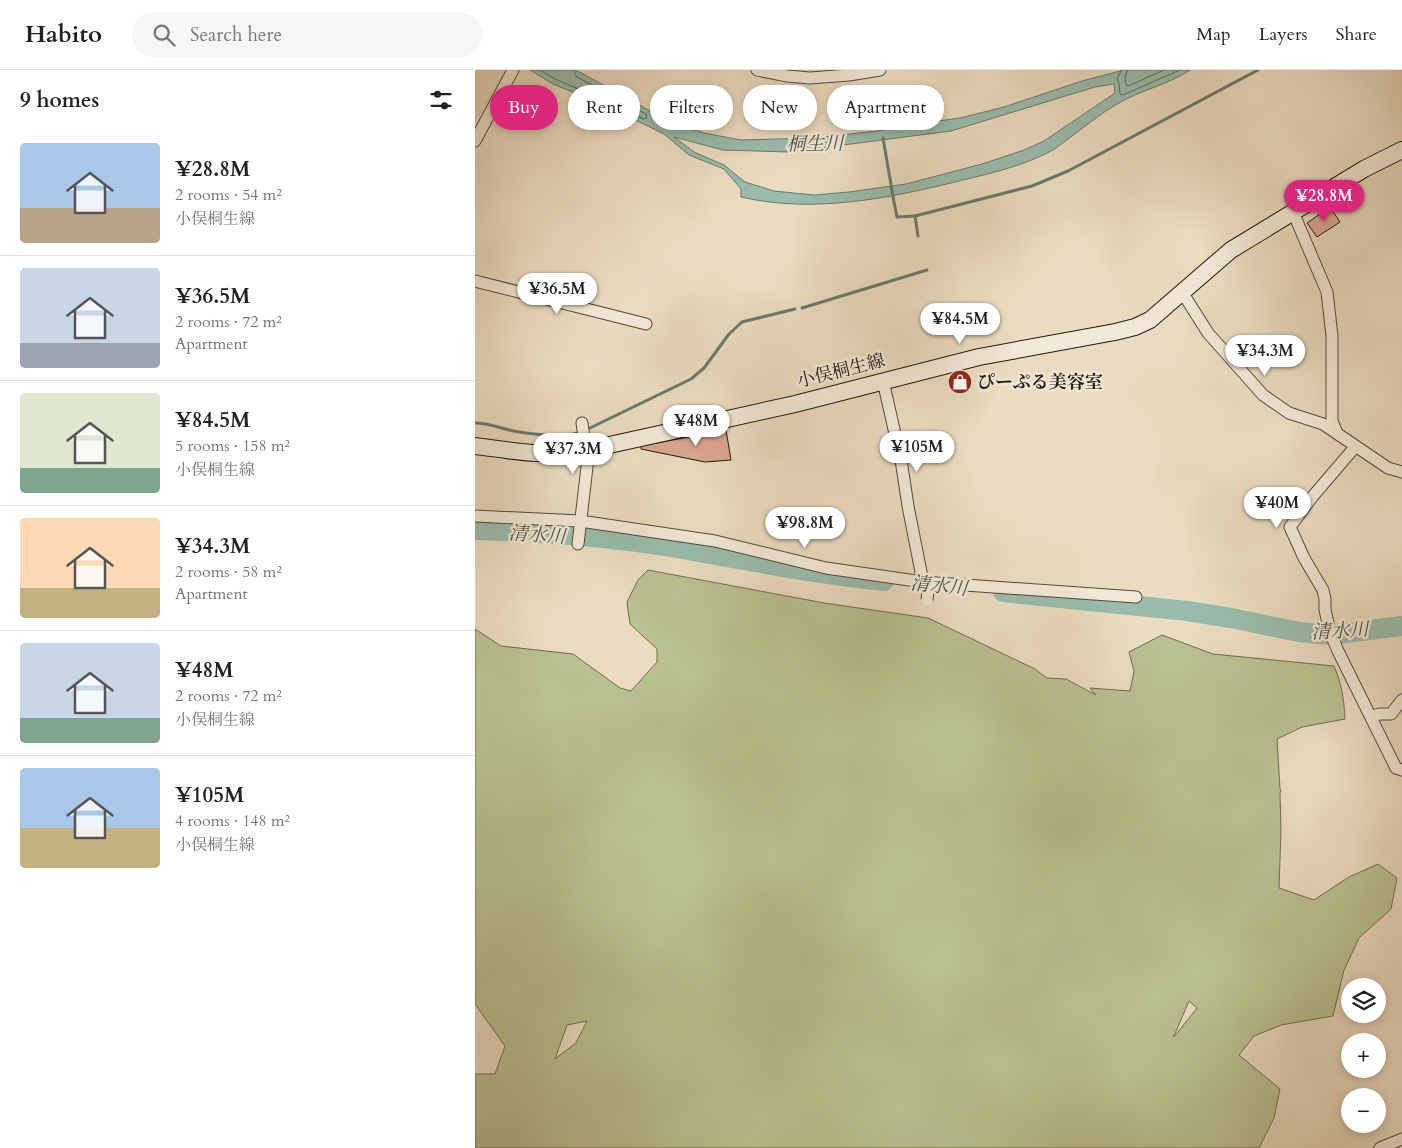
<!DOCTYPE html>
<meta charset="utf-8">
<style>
body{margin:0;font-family:Cardo,"Noto Serif JP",serif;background:#f6f6f6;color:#202124;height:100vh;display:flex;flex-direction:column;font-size:19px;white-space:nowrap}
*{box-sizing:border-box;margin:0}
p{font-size:16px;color:#757577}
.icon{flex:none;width:28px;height:28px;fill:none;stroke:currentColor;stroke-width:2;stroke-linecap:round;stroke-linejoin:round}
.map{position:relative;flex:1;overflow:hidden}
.side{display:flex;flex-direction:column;background:#fff;width:475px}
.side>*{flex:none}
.hud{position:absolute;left:15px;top:15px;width:475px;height:45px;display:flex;gap:10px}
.controls{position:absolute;left:866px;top:908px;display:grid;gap:10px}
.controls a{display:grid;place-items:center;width:45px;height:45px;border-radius:50%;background:#fff;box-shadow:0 2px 8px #0003;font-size:25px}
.price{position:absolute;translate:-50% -42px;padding:0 11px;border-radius:18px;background:#fff;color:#222;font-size:16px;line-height:32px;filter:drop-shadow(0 1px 2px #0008)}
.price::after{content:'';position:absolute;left:50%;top:30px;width:15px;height:11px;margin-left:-8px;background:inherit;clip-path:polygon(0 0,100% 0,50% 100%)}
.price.current{background:#db2777;color:#fff}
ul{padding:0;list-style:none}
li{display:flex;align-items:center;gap:15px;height:125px;padding:0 20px}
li+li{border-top:1px solid #e0e0e0}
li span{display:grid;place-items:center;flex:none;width:140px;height:100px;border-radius:5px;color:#555}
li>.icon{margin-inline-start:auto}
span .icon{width:60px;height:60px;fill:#fffc;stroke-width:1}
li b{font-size:21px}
h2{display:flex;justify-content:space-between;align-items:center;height:60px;padding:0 20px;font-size:21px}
.chip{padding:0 18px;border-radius:22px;background:#fff;box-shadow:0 2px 8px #0003;font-size:18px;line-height:45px}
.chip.current{background:#db2777;color:#fff}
header{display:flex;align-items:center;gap:30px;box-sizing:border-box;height:70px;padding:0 25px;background:#fff;border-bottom:1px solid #e0e0e0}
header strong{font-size:24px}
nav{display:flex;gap:28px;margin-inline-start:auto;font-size:18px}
.search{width:350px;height:45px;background:#f6f6f6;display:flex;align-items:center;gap:12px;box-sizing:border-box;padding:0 18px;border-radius:28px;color:#757577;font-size:19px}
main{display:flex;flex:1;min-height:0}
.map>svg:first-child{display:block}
.green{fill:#bac091;stroke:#6e6c50;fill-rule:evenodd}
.water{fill:#99bcac;stroke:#697a6e;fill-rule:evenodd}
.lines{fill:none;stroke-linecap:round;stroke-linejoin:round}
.shore{stroke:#5d6a5e;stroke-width:1}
.stream{stroke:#697a6e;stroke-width:3}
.river{stroke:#99bcac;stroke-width:20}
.building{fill:#daa790;stroke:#211810}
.street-casing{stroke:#54493c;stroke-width:13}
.secondary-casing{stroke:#211810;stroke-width:18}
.street{stroke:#f2e8d6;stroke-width:11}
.secondary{stroke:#f2e8d6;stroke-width:16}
.street-bridge-casing{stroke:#54493c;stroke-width:13;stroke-linecap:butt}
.street-bridge{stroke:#f2e8d6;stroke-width:11}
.labels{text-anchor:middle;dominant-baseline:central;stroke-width:4.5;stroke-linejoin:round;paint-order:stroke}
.street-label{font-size:18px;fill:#211810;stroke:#f2e8d6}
.poi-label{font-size:18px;font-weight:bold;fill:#211810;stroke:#f2e8d6;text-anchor:start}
.water-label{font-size:19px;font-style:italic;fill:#4b5147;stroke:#f2e8d6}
</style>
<header>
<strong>Habito</strong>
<div class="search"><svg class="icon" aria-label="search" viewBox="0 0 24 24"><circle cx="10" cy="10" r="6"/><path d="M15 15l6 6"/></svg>Search here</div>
<nav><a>Map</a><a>Layers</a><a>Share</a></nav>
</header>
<main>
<section class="side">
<h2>9 homes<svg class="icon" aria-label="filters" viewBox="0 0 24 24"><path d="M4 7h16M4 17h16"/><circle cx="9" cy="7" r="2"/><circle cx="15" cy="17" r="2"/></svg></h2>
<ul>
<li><span style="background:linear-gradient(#a9c7e8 65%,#b9a48a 0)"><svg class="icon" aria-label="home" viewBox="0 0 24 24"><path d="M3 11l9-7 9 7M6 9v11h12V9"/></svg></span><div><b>¥28.8M</b><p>2 rooms · 54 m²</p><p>小俣桐生線</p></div></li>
<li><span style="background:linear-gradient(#c9d6e8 75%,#9aa5b1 0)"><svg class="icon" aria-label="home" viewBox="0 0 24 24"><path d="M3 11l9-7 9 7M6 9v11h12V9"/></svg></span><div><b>¥36.5M</b><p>2 rooms · 72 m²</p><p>Apartment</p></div></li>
<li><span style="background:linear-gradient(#dfe7d0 75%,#7fa58c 0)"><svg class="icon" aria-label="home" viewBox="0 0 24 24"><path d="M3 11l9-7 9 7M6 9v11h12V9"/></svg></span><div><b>¥84.5M</b><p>5 rooms · 158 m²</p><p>小俣桐生線</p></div></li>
<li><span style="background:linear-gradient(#ffd9b3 70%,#c2b280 0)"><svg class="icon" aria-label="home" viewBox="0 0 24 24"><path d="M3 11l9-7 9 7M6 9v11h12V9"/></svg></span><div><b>¥34.3M</b><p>2 rooms · 58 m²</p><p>Apartment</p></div></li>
<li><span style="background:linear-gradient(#c9d6e8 75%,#7fa58c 0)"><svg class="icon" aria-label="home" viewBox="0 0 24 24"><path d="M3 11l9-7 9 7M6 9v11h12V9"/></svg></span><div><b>¥48M</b><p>2 rooms · 72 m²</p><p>小俣桐生線</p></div></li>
<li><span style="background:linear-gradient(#a9c7e8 60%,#c2b280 0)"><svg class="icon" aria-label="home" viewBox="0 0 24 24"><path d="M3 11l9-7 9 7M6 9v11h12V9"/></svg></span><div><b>¥105M</b><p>4 rooms · 148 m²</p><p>小俣桐生線</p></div></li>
</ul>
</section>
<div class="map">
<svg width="927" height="1078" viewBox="0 0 927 1078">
<rect width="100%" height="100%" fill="#ebdbc0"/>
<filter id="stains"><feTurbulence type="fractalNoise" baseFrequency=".004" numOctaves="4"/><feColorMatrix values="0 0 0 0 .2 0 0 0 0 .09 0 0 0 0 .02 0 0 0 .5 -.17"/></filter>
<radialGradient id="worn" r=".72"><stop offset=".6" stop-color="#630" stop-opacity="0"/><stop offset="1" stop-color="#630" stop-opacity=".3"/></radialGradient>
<path class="green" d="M173 500 349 533 453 548 560 599 572 608 591 609 621 625 615 618 655 621 659 601 654 582 687 565 738 584 859 596C867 615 869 629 870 649L827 657 802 669 805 719 806 720 805 723 806 760 804 818 839 830 874 807 903 794 922 808 916 839 884 868 869 900 858 946 806 955 779 966 764 985 805 1019 799 1048 784 1078H0V1004H20L30 976 0 934V559L26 576 98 584 145 618 156 621 182 592V579L155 554 152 532 163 510ZM714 931 722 938 699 967V966ZM112 951 101 973 80 989 92 955Z"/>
<path class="water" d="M55 0H101L195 52 229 63 266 70 339 68 402 61 433 55 485 48 529 37 607 11 649 0H715C693 15 665 20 642 34 625 44 609 57 593 69 587 73 581 79 574 82 547 96 517 103 488 110 416 128 339 144 266 127V119L249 99 214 85 189 64 132 36 78 14ZM639 14 640 23 569 71 549 80 507 94 431 114 374 122 339 125 299 121 270 112 249 95 219 82 199 67 248 80 314 82 476 61 620 17Z"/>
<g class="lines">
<g class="shore">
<path d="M65 0 80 9 134 32 168 49 172 48 171 44 102 7 100 4 99 0"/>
<path d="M646 0 645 3 642 9 644 13 645 24 648 25 705 0"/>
<path d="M652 0 650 9 651 15 653 16 689 0"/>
</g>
<g class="stream">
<path d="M408 68 419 132 422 147 440 146"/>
<path d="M443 166 440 146 557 116 593 101 783 0"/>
<path d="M327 238 452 200"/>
<path d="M0 353C12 353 23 357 34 360 52 364 87 368 103 363"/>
<path d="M115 358 216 309 229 298 254 264 267 252 320 239"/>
</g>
<g class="river">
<path d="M0 460C63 462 127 466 189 476 262 488 335 504 409 511"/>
<path d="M528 522 712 541 756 548 824 562 855 565 927 556"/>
</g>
</g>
<g class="building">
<path d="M855 137 865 152 842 167 832 153Z"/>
<path d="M251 360 256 390 230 392 166 379V376Z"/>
</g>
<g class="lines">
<g class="street-casing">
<g id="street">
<path d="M282 0 312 6 335 8 374 5 405 0"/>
<path d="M0 71 38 0"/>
<path d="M818 142 852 222 857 266V351L862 363"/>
<path d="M0 211 171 254"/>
<path d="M707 222 733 263 788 325 814 343 848 354 913 398 927 402"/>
<path d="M408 311 426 390 433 436 448 512 454 511"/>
<path d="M880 377 838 426 815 457 829 488 848 520 850 529V540L855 562 863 581 921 698 927 700"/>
<path d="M0 446 105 451 240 471 351 498 448 512 661 527"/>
<path d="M103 474 112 397 111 381 107 353"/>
<path d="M896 647 904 644H916L927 630"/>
<path d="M905 1078 927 1069"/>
</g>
</g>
<g class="secondary-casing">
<path id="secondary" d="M0 376C32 380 65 386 98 383L320 334 504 287 640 262 660 257 675 250 756 180 889 99 927 80"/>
</g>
<use href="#street" class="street"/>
<use href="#secondary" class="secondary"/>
<g class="street-bridge-casing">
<path id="street-bridge" d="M452 530 454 511"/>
</g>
<use href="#street-bridge" class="street-bridge"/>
</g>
<defs>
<g id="shop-disc" transform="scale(1.25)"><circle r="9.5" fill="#8f2418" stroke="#f2e8d6"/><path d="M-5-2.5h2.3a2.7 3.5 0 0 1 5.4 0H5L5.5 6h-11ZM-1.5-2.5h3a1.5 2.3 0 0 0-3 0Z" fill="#fff"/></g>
</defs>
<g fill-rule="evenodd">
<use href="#shop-disc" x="485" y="312"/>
</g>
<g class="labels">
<g class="street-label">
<text transform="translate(366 301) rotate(-14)">小俣桐生線</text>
</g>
<g class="poi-label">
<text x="502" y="312">ぴーぷる美容室</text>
</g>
<g class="water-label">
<text transform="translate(340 74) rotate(-1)">桐生川</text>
<text transform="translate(62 465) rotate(4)">清水川</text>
<text transform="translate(464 516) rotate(6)">清水川</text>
<text transform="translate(865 561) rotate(-3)">清水川</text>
</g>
</g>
<rect width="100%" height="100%" filter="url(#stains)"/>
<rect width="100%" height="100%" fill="url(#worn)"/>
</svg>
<div class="controls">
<a><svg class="icon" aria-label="layers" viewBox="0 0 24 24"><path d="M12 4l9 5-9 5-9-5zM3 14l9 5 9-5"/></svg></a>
<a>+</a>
<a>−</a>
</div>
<b class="price current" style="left:849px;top:152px">¥28.8M</b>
<b class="price" style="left:82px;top:245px">¥36.5M</b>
<b class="price" style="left:485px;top:275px">¥84.5M</b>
<b class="price" style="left:790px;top:307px">¥34.3M</b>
<b class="price" style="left:221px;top:377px">¥48M</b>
<b class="price" style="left:442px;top:403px">¥105M</b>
<b class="price" style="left:98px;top:405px">¥37.3M</b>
<b class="price" style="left:802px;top:459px">¥40M</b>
<b class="price" style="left:330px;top:479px">¥98.8M</b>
<div class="hud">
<a class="chip current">Buy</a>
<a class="chip">Rent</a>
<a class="chip">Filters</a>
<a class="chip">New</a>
<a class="chip">Apartment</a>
</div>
</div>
</main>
